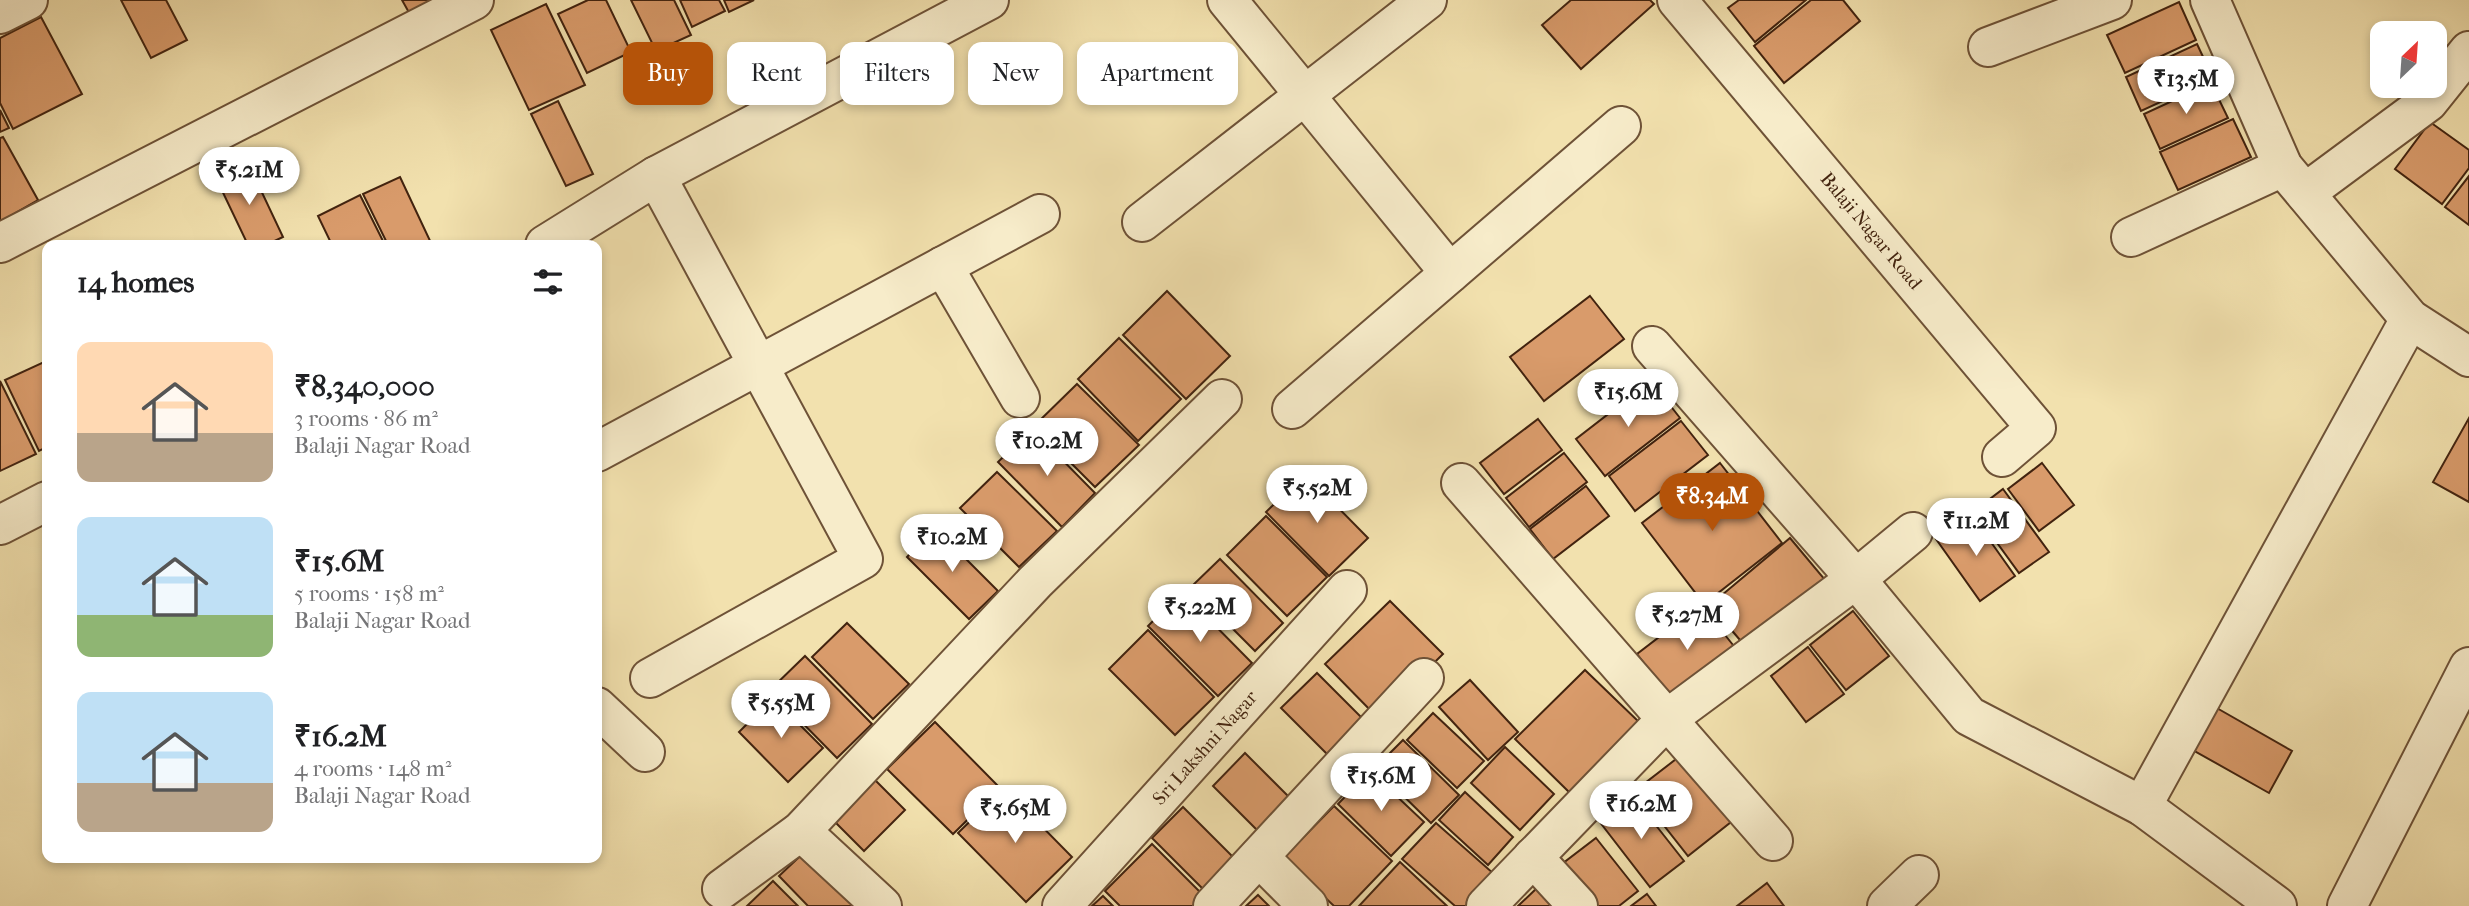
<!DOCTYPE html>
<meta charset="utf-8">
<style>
body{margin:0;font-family:"IM FELL French Canon",serif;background:#f2f2f2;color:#202124;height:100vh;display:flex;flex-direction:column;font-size:26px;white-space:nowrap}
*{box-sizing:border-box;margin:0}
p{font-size:23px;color:#757577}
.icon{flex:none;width:38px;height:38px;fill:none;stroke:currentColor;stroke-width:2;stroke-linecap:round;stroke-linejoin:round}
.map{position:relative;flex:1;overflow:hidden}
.sheet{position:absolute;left:42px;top:240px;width:560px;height:623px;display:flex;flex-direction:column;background:#fff;border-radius:14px;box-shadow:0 4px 10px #0003}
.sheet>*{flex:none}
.hud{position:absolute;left:623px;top:42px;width:665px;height:63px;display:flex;gap:14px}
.needle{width:46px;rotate:25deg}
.controls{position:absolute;left:2370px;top:21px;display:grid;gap:14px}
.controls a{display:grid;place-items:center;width:77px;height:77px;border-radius:14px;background:#fff;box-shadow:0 4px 10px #0003;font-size:35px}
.price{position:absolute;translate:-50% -60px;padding:0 16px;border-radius:24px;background:#fff;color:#222;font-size:23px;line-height:46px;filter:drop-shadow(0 2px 4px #0008)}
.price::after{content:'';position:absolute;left:50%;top:42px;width:21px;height:16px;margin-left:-10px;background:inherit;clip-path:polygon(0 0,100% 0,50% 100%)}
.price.current{background:#b45309;color:#fff}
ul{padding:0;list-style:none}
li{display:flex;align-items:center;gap:21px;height:175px;padding:0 35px}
li span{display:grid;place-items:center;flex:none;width:196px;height:140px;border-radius:14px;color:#555}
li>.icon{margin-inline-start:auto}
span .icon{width:84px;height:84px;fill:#fffc;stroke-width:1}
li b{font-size:30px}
h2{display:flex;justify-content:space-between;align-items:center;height:84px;padding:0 35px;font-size:30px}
.tag{padding:0 24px;border-radius:14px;background:#fff;box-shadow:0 4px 10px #0003;font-size:24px;line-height:63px}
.tag.current{background:#b45309;color:#fff}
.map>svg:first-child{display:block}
.building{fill:#d99b6b;stroke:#42230f;stroke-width:2}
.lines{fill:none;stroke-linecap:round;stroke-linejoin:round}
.minor-casing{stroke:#6e5237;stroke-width:42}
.minor{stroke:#f7ecca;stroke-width:38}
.labels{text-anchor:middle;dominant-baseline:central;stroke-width:7;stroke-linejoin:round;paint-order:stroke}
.street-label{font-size:19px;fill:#42230f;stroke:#f7ecca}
</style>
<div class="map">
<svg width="2469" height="906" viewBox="0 0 2469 906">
<rect width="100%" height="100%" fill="#f2e1ae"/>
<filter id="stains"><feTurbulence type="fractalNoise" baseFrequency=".00286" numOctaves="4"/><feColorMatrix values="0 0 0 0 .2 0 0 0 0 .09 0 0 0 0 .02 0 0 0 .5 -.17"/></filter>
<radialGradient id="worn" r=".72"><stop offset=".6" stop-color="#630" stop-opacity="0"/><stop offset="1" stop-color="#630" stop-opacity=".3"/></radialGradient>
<g class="building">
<path d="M121 0H166L187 40 151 58Z"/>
<path d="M402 0H445L412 18Z"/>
<path d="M588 0H606L631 52 587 73 558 14Z"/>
<path d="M631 0H674L691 35 656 51Z"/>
<path d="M680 0H719L725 11 692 27Z"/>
<path d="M724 0H754L729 12Z"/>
<path d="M1571 0H1650L1654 4 1581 69 1542 25Z"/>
<path d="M1739 0H1806L1755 42 1728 8Z"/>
<path d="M1811 0H1843L1860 21 1784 83 1754 46Z"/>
<path d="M2179 2 2196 40 2125 73 2107 35Z"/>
<path d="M546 4 585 85 529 110 491 30Z"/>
<path d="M41 17 82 94 13 129 0 103V38Z"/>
<path d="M2197 44 2213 78 2141 111 2126 77Z"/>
<path d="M2211 83 2228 118 2160 149 2144 114Z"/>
<path d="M558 101 593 174 566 186 531 114Z"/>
<path d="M0 110 9 128 0 132Z"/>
<path d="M2233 119 2251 157 2178 190 2160 152Z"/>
<path d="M2430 122 2469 150V168L2442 204 2395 169Z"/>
<path d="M3 137 38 200 0 222V138Z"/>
<path d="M248 163 283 237 266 245H248L216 178Z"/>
<path d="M2469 176V225L2445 207Z"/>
<path d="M400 177 432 245H388L363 194Z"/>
<path d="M360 195 385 245H332L318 216Z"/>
<path d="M1167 291 1230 356 1186 399 1123 335Z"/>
<path d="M1590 296 1624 339 1544 401 1510 357Z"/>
<path d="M1119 338 1181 399 1138 441 1078 379Z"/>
<path d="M44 362 47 369V447L39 451 5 380Z"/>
<path d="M0 381 36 454 0 471Z"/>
<path d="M1651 381 1680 418 1605 476 1576 439Z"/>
<path d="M1077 384 1139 445 1095 487 1034 426Z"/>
<path d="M2469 418V502L2433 482Z"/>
<path d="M1538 419 1562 450 1504 494 1480 463Z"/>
<path d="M1681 421 1708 455 1635 511 1609 476Z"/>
<path d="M1032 429 1095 493 1062 527 998 462Z"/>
<path d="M1564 453 1587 482 1529 527 1506 498Z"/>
<path d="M1720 463 1782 543 1704 604 1642 523Z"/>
<path d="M2042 463 2074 505 2039 531 2008 489Z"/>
<path d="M997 472 1057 531 1019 567 960 508Z"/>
<path d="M1305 474 1368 538 1329 576 1266 512Z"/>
<path d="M1586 486 1609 516 1553 559 1530 529Z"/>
<path d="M2003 489 2049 552 2019 573 1974 511Z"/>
<path d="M1971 514 2015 576 1980 601 1936 539Z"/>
<path d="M1266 516 1327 577 1287 616 1227 555Z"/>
<path d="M935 528 998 591 969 619 907 557Z"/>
<path d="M1790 538 1826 581 1746 647 1710 605Z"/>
<path d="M1220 559 1283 623 1255 651 1191 587Z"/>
<path d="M1182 592 1252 663 1218 696 1148 626Z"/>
<path d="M1390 601 1443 654 1378 718 1325 664Z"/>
<path d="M1701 605 1737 650 1672 700 1637 654Z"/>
<path d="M1853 611 1889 656 1846 690 1810 645Z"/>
<path d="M847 623 909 684 873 719 812 657Z"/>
<path d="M1148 630 1214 697 1175 735 1109 669Z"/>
<path d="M1808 647 1844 694 1806 722 1771 676Z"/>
<path d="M805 656 872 724 837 758 770 690Z"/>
<path d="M1585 670 1640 723 1570 793 1515 739Z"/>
<path d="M1317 673 1362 718 1327 754 1281 708Z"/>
<path d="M1470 680 1518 732 1488 760 1439 707Z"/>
<path d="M773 698 823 748 788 782 739 732Z"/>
<path d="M2215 707 2292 751 2269 793 2191 749Z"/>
<path d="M1433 713 1484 761 1457 788 1407 740Z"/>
<path d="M935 722 1000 788 953 834 887 769Z"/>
<path d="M1403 740 1459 795 1431 823 1375 768Z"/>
<path d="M1505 747 1554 794 1520 830 1471 783Z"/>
<path d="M1245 753 1291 799 1258 831 1213 786Z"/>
<path d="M1680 756 1731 822 1688 856 1636 790Z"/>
<path d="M1370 771 1424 822 1391 856 1338 804Z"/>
<path d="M873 778 905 810 864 851 832 819Z"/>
<path d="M1004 788 1072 857 1026 902 958 833Z"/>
<path d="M1465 792 1513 837 1488 865 1439 820Z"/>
<path d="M1632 795 1684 861 1650 887 1599 821Z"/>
<path d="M1334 806 1392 861 1349 906H1334L1283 858Z"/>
<path d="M1183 807 1238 862 1207 893 1152 838Z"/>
<path d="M1436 823 1494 874 1466 906H1455L1402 859Z"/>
<path d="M1596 838 1638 891 1619 906H1588L1558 867Z"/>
<path d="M814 843 875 906H808L779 876Z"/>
<path d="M1152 844 1205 897 1196 906H1120L1105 891Z"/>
<path d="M1400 862 1447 906H1359Z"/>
<path d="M773 881 798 906H747Z"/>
<path d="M1767 883 1784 906H1737Z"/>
<path d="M1537 888 1555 906H1518Z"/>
<path d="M1647 894 1656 906H1631Z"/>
<path d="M1258 895 1269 906H1246Z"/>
<path d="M1103 896 1113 906H1092Z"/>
</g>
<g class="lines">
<g class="minor-casing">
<g id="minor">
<path d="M1227 0 1450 273"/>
<path d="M1677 0 2036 428 2002 457"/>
<path d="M2210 0 2283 167 2410 319 2469 357"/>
<path d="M0 14 28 0"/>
<path d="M1988 47 2112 0"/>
<path d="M2305 193 2428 102 2469 51"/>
<path d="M1142 222 1427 0"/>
<path d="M2131 237 2283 167"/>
<path d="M0 243 474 0"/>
<path d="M545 245 656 176 989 0"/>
<path d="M943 266 1020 398"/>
<path d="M1652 346 1856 579 1969 716 2142 806 2277 906"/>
<path d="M1292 409 1621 126"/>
<path d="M597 452 1040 214"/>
<path d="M1461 483 1773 841"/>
<path d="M0 525 47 501"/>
<path d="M650 678 863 559 656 176"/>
<path d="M597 707 645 752"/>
<path d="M2142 806 2410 319"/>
<path d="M801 831 882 906"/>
<path d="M1259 857 1308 906"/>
<path d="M1533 857 1578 906"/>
<path d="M722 889 801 831 1035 582 1222 399"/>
<path d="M1062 906 1347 590"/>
<path d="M1213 906 1424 678"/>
<path d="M1486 906 1667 719 1856 579 1913 532"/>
<path d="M1887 906 1919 875"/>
<path d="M2347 906 2469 667"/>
</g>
</g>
<use href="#minor" class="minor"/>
</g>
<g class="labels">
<g class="street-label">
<text transform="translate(1871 231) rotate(50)">Balaji Nagar Road</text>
<text transform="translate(1205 748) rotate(-48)">Sri Lakshni Nagar</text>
</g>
</g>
<rect width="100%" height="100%" filter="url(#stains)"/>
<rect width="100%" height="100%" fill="url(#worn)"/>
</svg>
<div class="controls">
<a><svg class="needle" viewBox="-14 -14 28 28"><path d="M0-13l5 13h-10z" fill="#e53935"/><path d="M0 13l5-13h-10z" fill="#757577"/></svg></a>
</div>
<b class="price" style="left:2186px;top:116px">₹13.5M</b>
<b class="price" style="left:249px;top:207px">₹5.21M</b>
<b class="price" style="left:1628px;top:429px">₹15.6M</b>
<b class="price" style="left:1047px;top:478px">₹10.2M</b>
<b class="price" style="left:1317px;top:525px">₹5.52M</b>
<b class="price current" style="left:1712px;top:533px">₹8.34M</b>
<b class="price" style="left:1976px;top:558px">₹11.2M</b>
<b class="price" style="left:952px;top:574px">₹10.2M</b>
<b class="price" style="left:1200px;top:644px">₹5.22M</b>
<b class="price" style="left:1687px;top:652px">₹5.27M</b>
<b class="price" style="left:781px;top:740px">₹5.55M</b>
<b class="price" style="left:1381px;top:813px">₹15.6M</b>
<b class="price" style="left:1641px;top:841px">₹16.2M</b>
<b class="price" style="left:1015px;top:845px">₹5.65M</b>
<div class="hud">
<a class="tag current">Buy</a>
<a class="tag">Rent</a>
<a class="tag">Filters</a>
<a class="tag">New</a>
<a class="tag">Apartment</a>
</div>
<section class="sheet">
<h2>14 homes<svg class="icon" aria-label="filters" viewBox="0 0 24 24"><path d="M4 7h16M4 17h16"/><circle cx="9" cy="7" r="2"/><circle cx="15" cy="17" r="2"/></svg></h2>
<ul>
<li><span style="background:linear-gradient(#ffd9b3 65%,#b9a48a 0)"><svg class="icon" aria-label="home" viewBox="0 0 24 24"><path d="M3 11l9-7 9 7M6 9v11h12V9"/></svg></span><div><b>₹8,340,000</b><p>3 rooms · 86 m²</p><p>Balaji Nagar Road</p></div></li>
<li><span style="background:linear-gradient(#bfe0f5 70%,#8fb573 0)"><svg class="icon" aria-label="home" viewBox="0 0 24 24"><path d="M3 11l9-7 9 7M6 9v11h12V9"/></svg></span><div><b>₹15.6M</b><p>5 rooms · 158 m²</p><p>Balaji Nagar Road</p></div></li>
<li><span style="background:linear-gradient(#bfe0f5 65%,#b9a48a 0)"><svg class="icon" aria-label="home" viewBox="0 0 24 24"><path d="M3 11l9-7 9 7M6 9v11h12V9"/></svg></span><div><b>₹16.2M</b><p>4 rooms · 148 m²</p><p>Balaji Nagar Road</p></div></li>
</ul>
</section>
</div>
